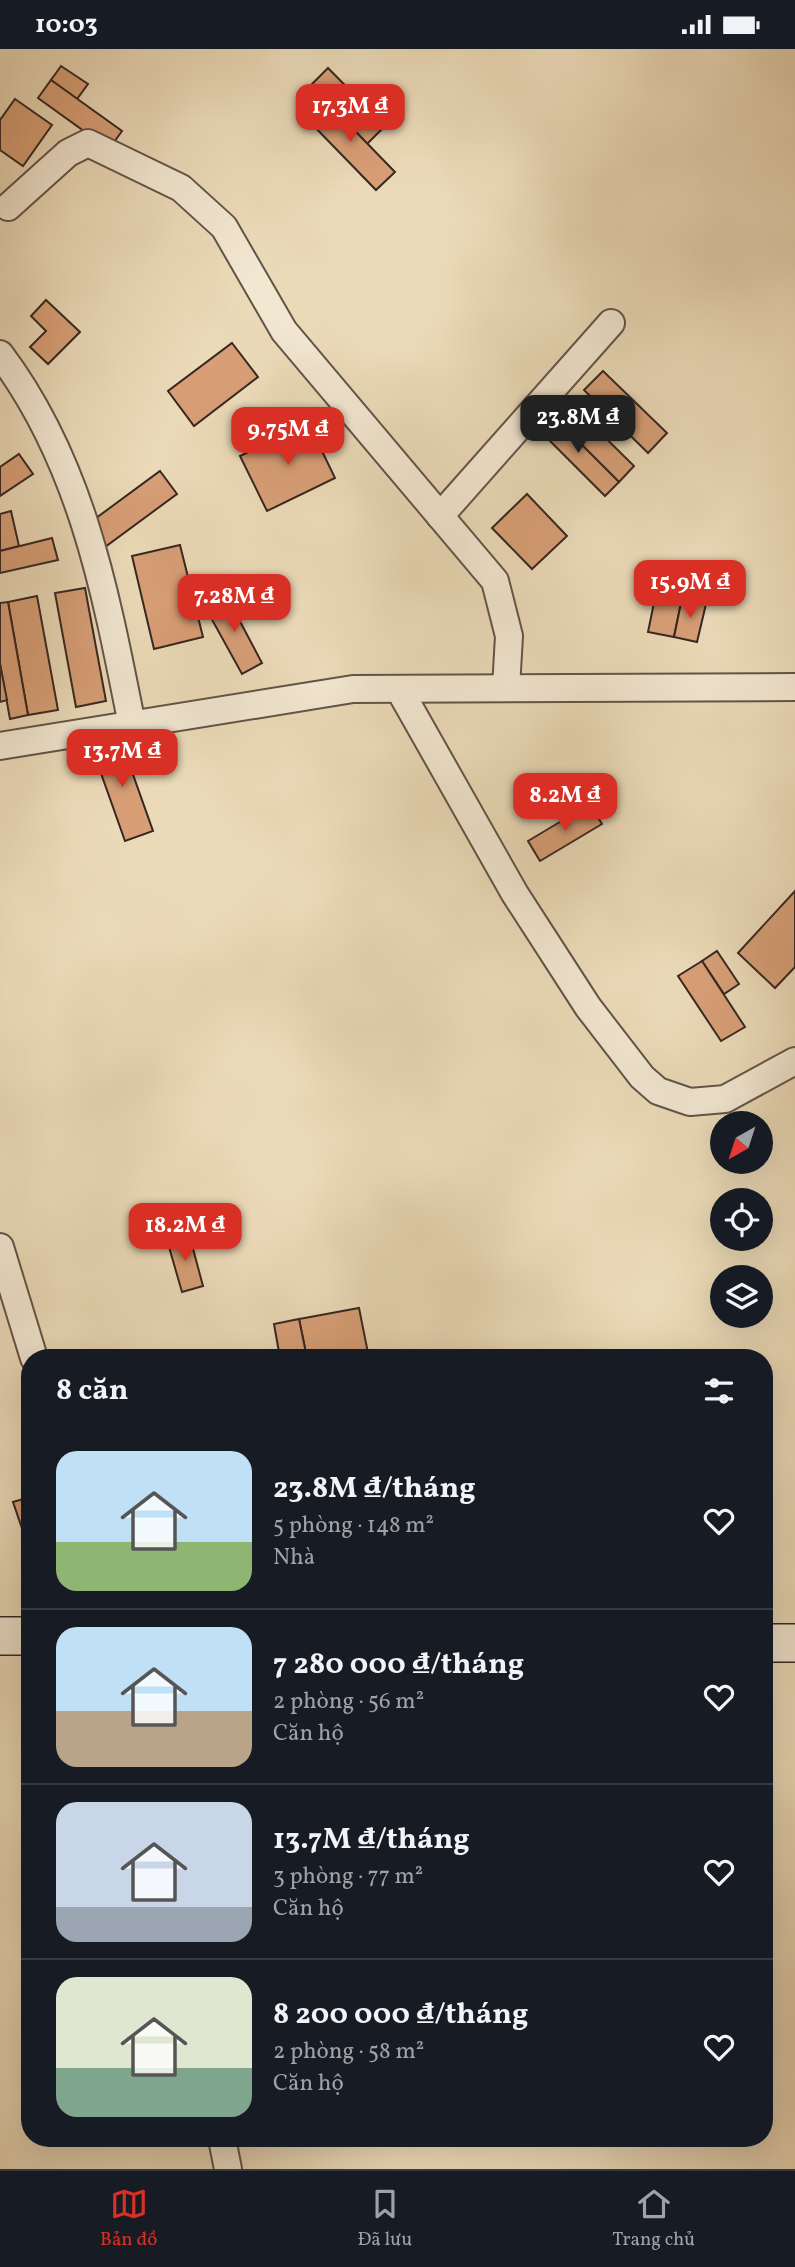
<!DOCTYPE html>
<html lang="vi">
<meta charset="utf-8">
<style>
body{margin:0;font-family:Vollkorn,serif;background:#242831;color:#f1f3f6;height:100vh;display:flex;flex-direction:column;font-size:26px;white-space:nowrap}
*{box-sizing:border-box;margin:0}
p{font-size:23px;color:#9ea1a6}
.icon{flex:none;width:38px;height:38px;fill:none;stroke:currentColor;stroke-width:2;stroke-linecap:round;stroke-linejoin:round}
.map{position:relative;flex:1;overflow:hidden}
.sheet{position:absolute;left:21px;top:1300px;width:752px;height:798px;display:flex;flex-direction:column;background:#171b24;border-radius:28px;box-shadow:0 7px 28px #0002}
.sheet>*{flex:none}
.needle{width:46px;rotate:219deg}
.buttons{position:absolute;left:710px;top:1062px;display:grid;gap:14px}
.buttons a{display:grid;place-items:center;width:63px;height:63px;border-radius:50%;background:#171b24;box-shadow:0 7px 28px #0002;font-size:35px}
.price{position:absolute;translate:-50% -60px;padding:0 16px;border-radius:14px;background:#d93025;color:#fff;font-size:23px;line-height:46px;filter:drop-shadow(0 2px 4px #0008)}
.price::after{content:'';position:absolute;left:50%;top:42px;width:21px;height:16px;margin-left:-10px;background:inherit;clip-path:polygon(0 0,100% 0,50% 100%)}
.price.active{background:#222;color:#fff}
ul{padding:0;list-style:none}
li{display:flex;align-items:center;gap:21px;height:175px;padding:0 35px}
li+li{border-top:2px solid #363941}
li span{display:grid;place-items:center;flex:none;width:196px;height:140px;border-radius:21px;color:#555}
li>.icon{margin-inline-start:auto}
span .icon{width:84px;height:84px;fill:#fffc;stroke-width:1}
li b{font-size:30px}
h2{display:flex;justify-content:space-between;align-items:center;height:84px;padding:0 35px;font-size:30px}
.status{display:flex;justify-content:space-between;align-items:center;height:49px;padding:0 35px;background:#171b24;direction:ltr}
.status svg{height:19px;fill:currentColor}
.tab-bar{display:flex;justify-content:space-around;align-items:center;height:98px;border-top:2px solid #363941;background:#171b24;font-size:19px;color:#9ea1a6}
.tab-bar a{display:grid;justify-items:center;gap:4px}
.tab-bar .active{color:#d93025}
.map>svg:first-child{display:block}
.building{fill:#d89f77;stroke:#362722;stroke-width:2}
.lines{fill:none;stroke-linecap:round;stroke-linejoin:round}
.minor-casing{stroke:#635448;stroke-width:30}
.secondary-casing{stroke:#362722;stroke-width:40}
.minor{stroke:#f2e7d1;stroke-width:26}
.secondary{stroke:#f2e7d1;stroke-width:37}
</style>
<div class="status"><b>10:03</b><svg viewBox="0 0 49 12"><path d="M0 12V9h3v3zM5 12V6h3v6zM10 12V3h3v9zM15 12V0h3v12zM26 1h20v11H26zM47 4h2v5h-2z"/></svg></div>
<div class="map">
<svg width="795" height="2120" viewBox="0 0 795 2120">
<rect width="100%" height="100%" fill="#ebdab8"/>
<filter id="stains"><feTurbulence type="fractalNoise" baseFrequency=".00286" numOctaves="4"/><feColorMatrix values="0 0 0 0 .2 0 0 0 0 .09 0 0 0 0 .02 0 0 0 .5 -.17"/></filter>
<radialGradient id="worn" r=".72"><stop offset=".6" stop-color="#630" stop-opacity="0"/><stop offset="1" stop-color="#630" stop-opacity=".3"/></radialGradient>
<g class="building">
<path d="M61 17 88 35 77 50 51 31Z"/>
<path d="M328 19 385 77 367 95 311 36Z"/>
<path d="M51 31 122 82 109 100 38 49Z"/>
<path d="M323 49 395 123 376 141 304 67Z"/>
<path d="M15 50 52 76 23 117 0 101V71Z"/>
<path d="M46 251 80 283 48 315 30 298 46 282 31 267Z"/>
<path d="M232 294 258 328 194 377 168 342Z"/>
<path d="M603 322 667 384 648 404 584 341Z"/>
<path d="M566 350 634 417 619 433 551 365Z"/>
<path d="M551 365 619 433 605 447 537 379Z"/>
<path d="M309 375 335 429 267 462 240 407Z"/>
<path d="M19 405 33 425 0 447V418Z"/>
<path d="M160 422 177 445 105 498 88 475Z"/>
<path d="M527 445 567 487 532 520 492 479Z"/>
<path d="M11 462 19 497 0 502V465Z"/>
<path d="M52 489 58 511 0 524V502Z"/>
<path d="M180 496 203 588 154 600 132 507Z"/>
<path d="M85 539 106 652 76 658 55 544Z"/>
<path d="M656 544 682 549 674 588 648 583Z"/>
<path d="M226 546 262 614 242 625 205 558Z"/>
<path d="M37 547 58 661 28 666 8 553Z"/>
<path d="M682 549 706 555 697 593 674 588Z"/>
<path d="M8 553 28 666 10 670 0 615V554Z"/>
<path d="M0 615 7 651 0 653Z"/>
<path d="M120 689 153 782 125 792 92 699Z"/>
<path d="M590 755 602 775 540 812 528 792Z"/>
<path d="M795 842V918L775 939 738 904Z"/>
<path d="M717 902 739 935 724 945 702 912Z"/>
<path d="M702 912 745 978 721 992 678 927Z"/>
<path d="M189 1185 203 1237 182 1243 167 1191Z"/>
<path d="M359 1259 369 1309H307L299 1270Z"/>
<path d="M299 1270 307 1309H280L274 1275Z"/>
<path d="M30 1448V1503L13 1453Z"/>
</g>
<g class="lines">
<g class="minor-casing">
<g id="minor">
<path d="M8 158 68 104 88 94 181 139 224 178 284 282 495 532 509 587 506 639"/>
<path d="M0 305C82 414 106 545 132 676"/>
<path d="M440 467 611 274"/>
<path d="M399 640 515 845 588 958 642 1028 658 1042 690 1053 725 1050 795 1012"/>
<path d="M0 697 353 640 795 638"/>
<path d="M0 1198 34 1309"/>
<path d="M222 2090 228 2120"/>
</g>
</g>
<g class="secondary-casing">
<g id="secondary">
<path d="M0 1587H30"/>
<path d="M765 1594H795"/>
</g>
</g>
<use href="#minor" class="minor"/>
<use href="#secondary" class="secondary"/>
</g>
<rect width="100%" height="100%" filter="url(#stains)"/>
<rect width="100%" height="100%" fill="url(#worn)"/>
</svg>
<div class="buttons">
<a><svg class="needle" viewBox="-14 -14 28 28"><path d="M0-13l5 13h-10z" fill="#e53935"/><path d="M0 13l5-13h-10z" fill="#9ea1a6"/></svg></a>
<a><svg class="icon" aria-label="locate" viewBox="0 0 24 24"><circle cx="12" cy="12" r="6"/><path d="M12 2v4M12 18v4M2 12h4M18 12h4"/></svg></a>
<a><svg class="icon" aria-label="layers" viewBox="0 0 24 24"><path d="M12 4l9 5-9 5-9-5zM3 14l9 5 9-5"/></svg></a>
</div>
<b class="price" style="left:350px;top:95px">17.3M ₫</b>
<b class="price active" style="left:578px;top:406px">23.8M ₫</b>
<b class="price" style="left:288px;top:418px">9.75M ₫</b>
<b class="price" style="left:690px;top:571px">15.9M ₫</b>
<b class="price" style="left:234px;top:585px">7.28M ₫</b>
<b class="price" style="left:122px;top:740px">13.7M ₫</b>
<b class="price" style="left:565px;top:784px">8.2M ₫</b>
<b class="price" style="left:185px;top:1214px">18.2M ₫</b>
<section class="sheet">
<h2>8 căn<svg class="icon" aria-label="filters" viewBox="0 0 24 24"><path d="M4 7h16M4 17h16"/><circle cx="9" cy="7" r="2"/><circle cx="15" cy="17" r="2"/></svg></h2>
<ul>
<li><span style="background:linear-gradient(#bfe0f5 65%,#8fb573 0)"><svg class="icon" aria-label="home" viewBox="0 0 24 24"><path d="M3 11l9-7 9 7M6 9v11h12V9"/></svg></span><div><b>23.8M ₫/tháng</b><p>5 phòng · 148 m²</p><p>Nhà</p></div><svg class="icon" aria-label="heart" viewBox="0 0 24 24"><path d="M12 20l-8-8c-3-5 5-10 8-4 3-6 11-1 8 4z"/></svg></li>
<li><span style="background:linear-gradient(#bfe0f5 60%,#b9a48a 0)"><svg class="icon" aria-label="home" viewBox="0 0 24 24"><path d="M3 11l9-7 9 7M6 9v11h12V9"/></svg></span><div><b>7 280 000 ₫/tháng</b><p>2 phòng · 56 m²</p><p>Căn hộ</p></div><svg class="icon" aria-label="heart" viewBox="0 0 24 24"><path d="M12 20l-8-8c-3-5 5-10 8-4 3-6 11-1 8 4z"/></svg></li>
<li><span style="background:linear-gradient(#c9d6e8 75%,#9aa5b1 0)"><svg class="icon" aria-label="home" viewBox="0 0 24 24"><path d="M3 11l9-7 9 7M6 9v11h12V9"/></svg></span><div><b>13.7M ₫/tháng</b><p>3 phòng · 77 m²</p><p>Căn hộ</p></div><svg class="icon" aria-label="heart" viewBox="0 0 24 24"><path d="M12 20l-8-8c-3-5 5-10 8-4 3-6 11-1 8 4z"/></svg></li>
<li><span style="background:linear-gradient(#dfe7d0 65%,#7fa58c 0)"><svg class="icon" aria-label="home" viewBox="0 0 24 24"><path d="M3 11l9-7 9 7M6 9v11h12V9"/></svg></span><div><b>8 200 000 ₫/tháng</b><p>2 phòng · 58 m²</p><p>Căn hộ</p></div><svg class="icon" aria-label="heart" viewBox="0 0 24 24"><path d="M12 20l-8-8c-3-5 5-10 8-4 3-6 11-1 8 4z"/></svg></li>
</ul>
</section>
</div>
<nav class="tab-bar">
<a class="active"><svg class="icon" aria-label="map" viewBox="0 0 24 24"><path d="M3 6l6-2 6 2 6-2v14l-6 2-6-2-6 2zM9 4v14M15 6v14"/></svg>Bản đồ</a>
<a><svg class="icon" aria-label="saved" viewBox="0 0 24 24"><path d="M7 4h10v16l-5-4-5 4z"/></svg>Đã lưu</a>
<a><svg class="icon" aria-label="home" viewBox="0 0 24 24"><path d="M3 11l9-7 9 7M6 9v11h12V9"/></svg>Trang chủ</a>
</nav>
